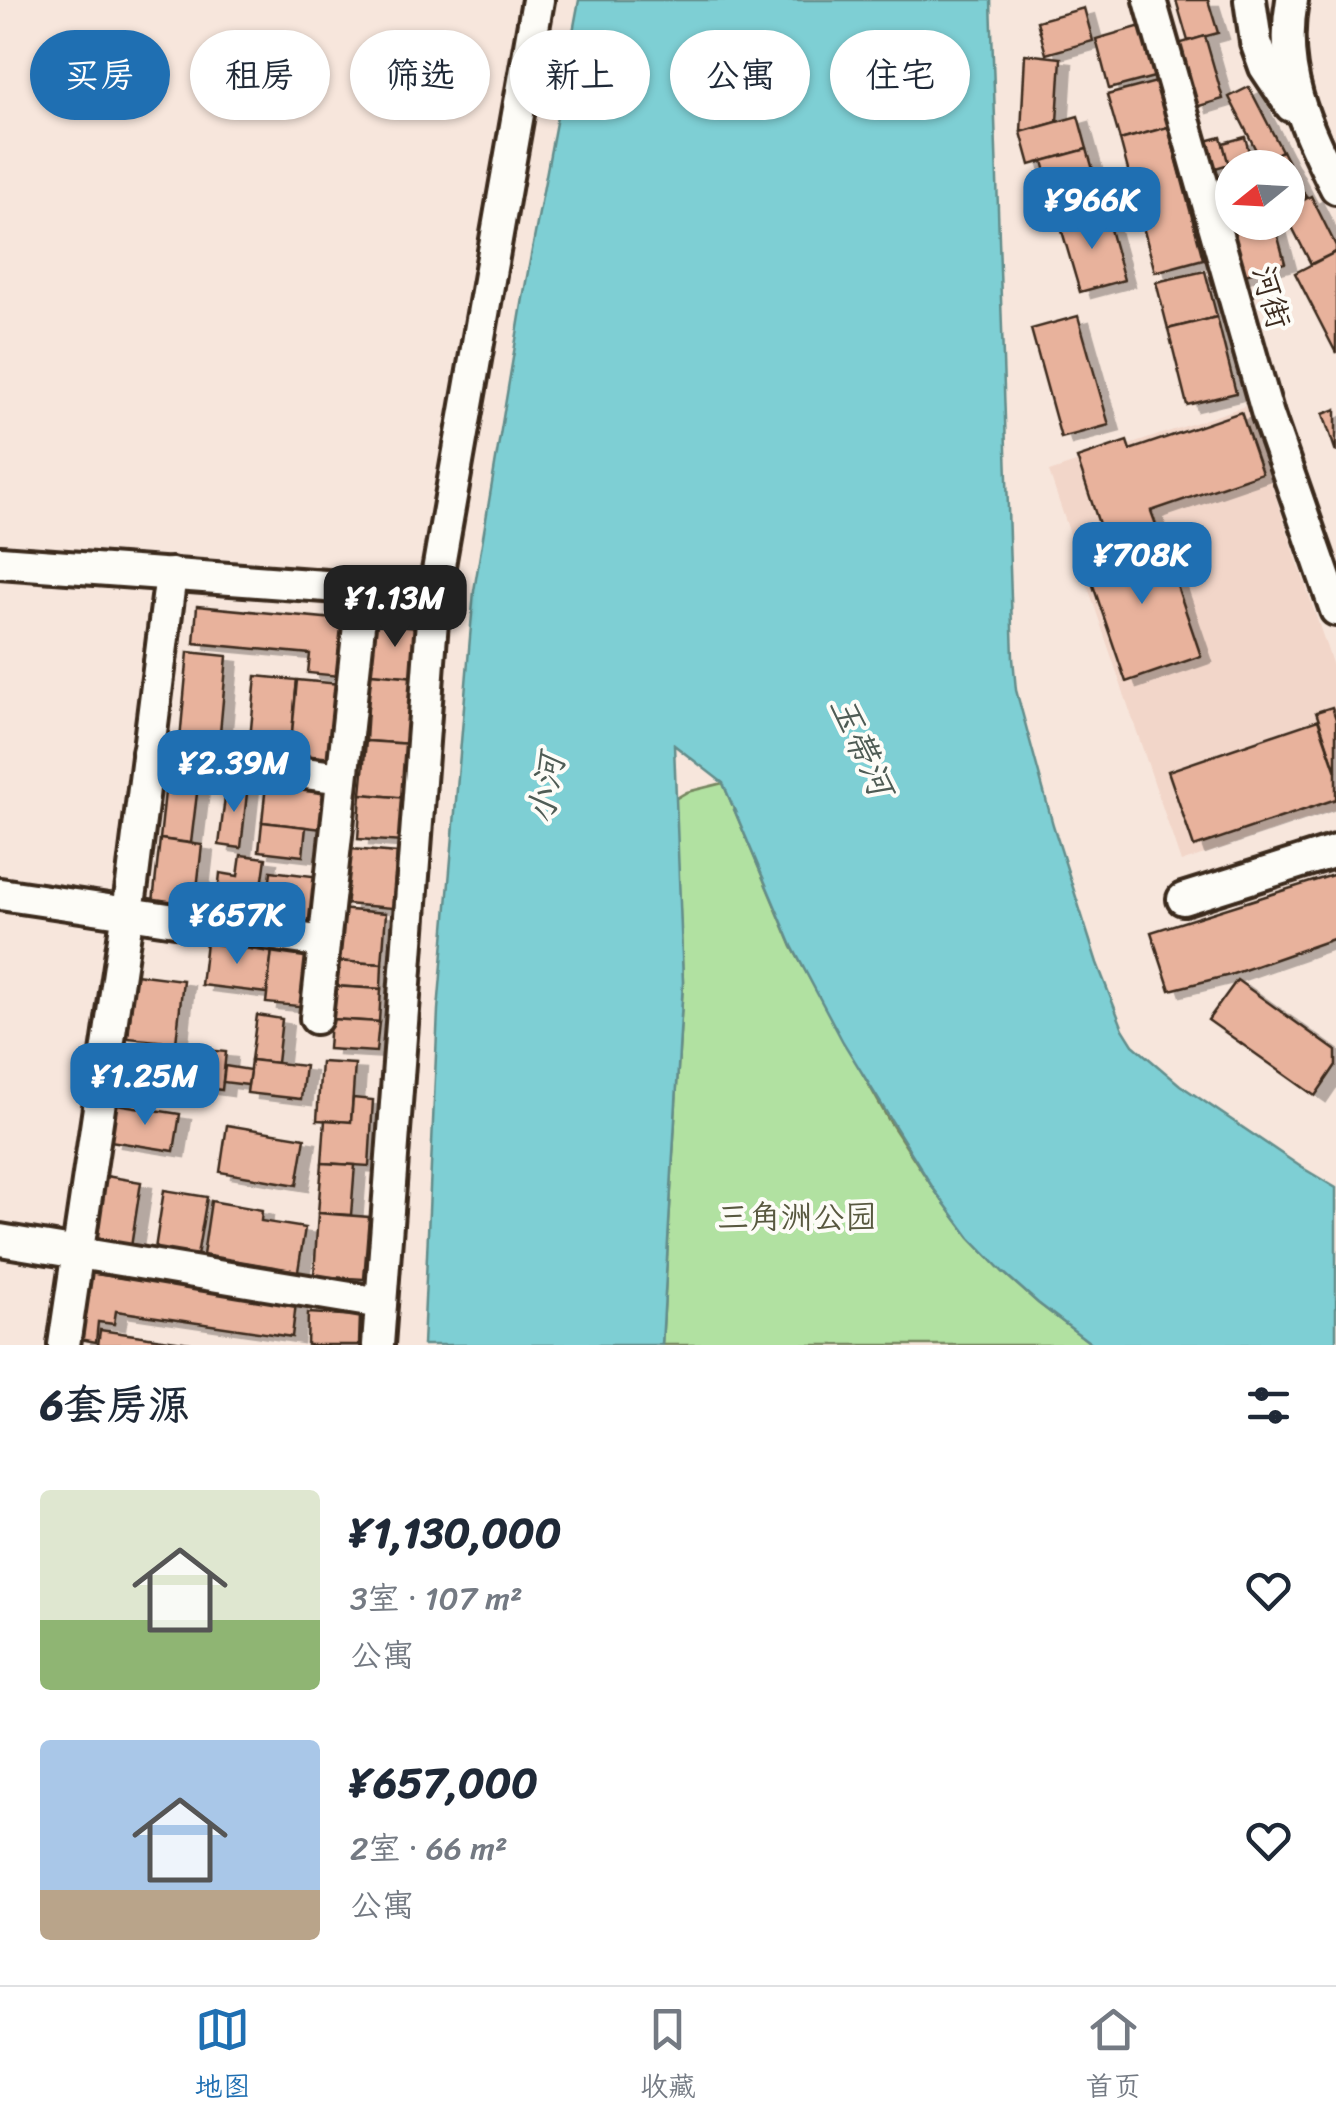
<!DOCTYPE html>
<html lang="zh">
<meta charset="utf-8">
<style>
body{margin:0;font-family:Sriracha,"LXGW WenKai TC",sans-serif;background:#f2f2f3;color:#1f2937;height:100vh;display:flex;flex-direction:column;font-size:38px;white-space:nowrap}
*{box-sizing:border-box;margin:0}
p{font-size:32px;color:#747a83}
.icon{flex:none;width:55px;height:55px;fill:none;stroke:currentColor;stroke-width:2;stroke-linecap:round;stroke-linejoin:round}
.map{position:relative;height:1345px;overflow:hidden}
.panel{display:flex;flex-direction:column;background:#fff;flex:1}
.panel>*{flex:none}
.guide{position:absolute;left:30px;top:30px;width:1278px;height:90px;display:flex;gap:20px}
.needle{width:65px;rotate:252deg}
.controls{position:absolute;left:1215px;top:150px;display:grid;gap:20px}
.controls a{display:grid;place-items:center;width:90px;height:90px;border-radius:50%;background:#fff;box-shadow:0 2px 8px #0004;font-size:50px}
.price{position:absolute;translate:-50% -85px;padding:0 22px;border-radius:20px;background:#1f6fb2;color:#fff;font-size:32px;line-height:65px;filter:drop-shadow(0 2px 5px #0008)}
.price::after{content:'';position:absolute;left:50%;top:60px;width:30px;height:22px;margin-left:-15px;background:inherit;clip-path:polygon(0 0,100% 0,50% 100%)}
.price.current{background:#222;color:#fff}
ul{padding:0;list-style:none}
li{display:flex;align-items:center;gap:30px;height:250px;padding:0 40px}
li span{display:grid;place-items:center;flex:none;width:280px;height:200px;border-radius:10px;color:#555}
li>.icon{margin-inline-start:auto}
span .icon{width:120px;height:120px;fill:#fffc;stroke-width:1}
li b{font-size:42px}
h2{display:flex;justify-content:space-between;align-items:center;height:120px;padding:0 40px;font-size:42px}
.chip{padding:0 35px;border-radius:45px;background:#fff;box-shadow:0 2px 8px #0004;font-size:35px;line-height:90px}
.chip.current{background:#1f6fb2;color:#fff}
.dock{display:flex;justify-content:space-around;align-items:center;height:140px;border-top:2px solid #e0e1e3;background:#fff;font-size:28px;color:#747a83}
.dock a{display:grid;justify-items:center;gap:5px}
.dock .current{color:#1f6fb2}
.map>svg:first-child{display:block}
.built{fill:#f2d6c9}
.green{fill:#b1e1a1;stroke:#768660;stroke-width:2.5}
.water{fill:#7ecfd4;stroke:#638d8b;stroke-width:2.5}
.building{fill:#e8b29c;stroke:#3b2a1e;stroke-width:2.5;filter:url(#shadow)}
.lines{fill:none;stroke-linecap:round;stroke-linejoin:round}
.minor-casing{stroke:#3b2a1e;stroke-width:38}
.minor{stroke:#fdfcf7;stroke-width:30}
.labels{text-anchor:middle;dominant-baseline:central;stroke-width:8;stroke-linejoin:round;paint-order:stroke}
.street-label{font-size:32px;fill:#3b2a1e;stroke:#fdfcf7}
.park-label{font-size:32px;fill:#58583f;stroke:#fdfcf7}
.water-label{font-size:35px;font-style:italic;fill:#4f5c55;stroke:#fdfcf7}
</style>
<div class="map">
<svg width="1336" height="1345" viewBox="0 0 1336 1345">
<defs>
<filter id="shadow"><feDropShadow dx="11" dy="6" stdDeviation="0" flood-color="#0004"/></filter>
</defs>
<rect width="100%" height="100%" fill="#f7e6dc"/>
<filter id="ink" filterUnits="userSpaceOnUse"><feTurbulence type="fractalNoise" baseFrequency=".01" numOctaves="2"/><feDisplacementMap in="SourceGraphic" scale="20" xChannelSelector="R" yChannelSelector="G"/><feConvolveMatrix kernelMatrix="1 2 1 2 8 2 1 2 1" color-interpolation-filters="sRGB"/></filter>
<g filter="url(#ink)">
<path class="built" d="M1245 406 1336 675V809L1181 862 1049 472Z"/>
<path class="green" d="M723 783 792 947 888 1119 933 1188 970 1238 1003 1272 1038 1303 1093 1345H662L683 982 675 799 687 792Z"/>
<path class="water" d="M579 0H991L1013 658 1016 690 1053 825 1097 963 1123 1029 1133 1045 1180 1085 1301 1167 1336 1188V1345H1093L1038 1303 1003 1272 970 1238 933 1188 843 1042 792 946 723 783 674 745 683 982 662 1345H423L438 1010 474 591 523 298Z"/>
<g class="building">
<path d="M1176 0H1208L1218 33 1188 41Z"/>
<path d="M1084 8 1093 41 1046 54 1037 21Z"/>
<path d="M1141 26 1154 77 1109 89 1096 39Z"/>
<path d="M1205 36 1223 99 1196 107 1178 44Z"/>
<path d="M1025 54 1061 58 1057 122 1021 132Z"/>
<path d="M1160 81 1172 126 1120 140 1107 95Z"/>
<path d="M1249 87 1282 151 1262 162 1229 97Z"/>
<path d="M1078 116 1087 149 1030 165 1021 132Z"/>
<path d="M1168 127 1203 259 1155 272 1120 140Z"/>
<path d="M1221 137 1229 164 1206 171 1198 143Z"/>
<path d="M1245 137 1253 168H1232V177L1223 143Z"/>
<path d="M1087 149 1105 211 1060 224 1043 161Z"/>
<path d="M1282 151 1307 199 1288 209V168H1261L1259 163Z"/>
<path d="M1232 179V222H1247L1224 229 1212 185Z"/>
<path d="M1311 196 1336 246V252L1311 264 1288 219V209Z"/>
<path d="M1105 211 1124 280 1080 292 1060 224Z"/>
<path d="M1247 222H1274L1285 263 1238 276 1224 229Z"/>
<path d="M1336 252V353L1295 273Z"/>
<path d="M1205 271 1217 317 1168 329 1156 282Z"/>
<path d="M1078 316 1109 425 1061 438 1031 329Z"/>
<path d="M1217 317 1236 393 1187 405 1168 329Z"/>
<path d="M1336 409V452L1323 414Z"/>
<path d="M1241 412 1262 473 1151 511 1159 533 1108 551 1077 458 1127 441 1130 450Z"/>
<path d="M1159 533 1201 656 1126 682 1084 559Z"/>
<path d="M197 606 345 620 339 676 308 673 310 654 194 643Z"/>
<path d="M374 624 420 628 416 677 370 673Z"/>
<path d="M188 652 227 656 219 744 180 740Z"/>
<path d="M370 673 416 677 411 744 366 741Z"/>
<path d="M256 676 297 680 290 754 249 750Z"/>
<path d="M297 680 340 684 333 758 290 754Z"/>
<path d="M1332 707 1336 719V772L1316 712Z"/>
<path d="M1318 720 1336 772V799L1194 847 1168 771Z"/>
<path d="M366 741 411 744 407 798 361 794Z"/>
<path d="M167 773 199 777 191 843 160 839Z"/>
<path d="M227 781 248 784 241 848 219 845Z"/>
<path d="M266 784 328 791 323 829 262 822Z"/>
<path d="M361 794 407 798 403 842 358 839Z"/>
<path d="M262 822 306 827 303 856 259 851Z"/>
<path d="M160 839 202 845 195 907 153 902Z"/>
<path d="M351 849 397 853 392 908 346 904Z"/>
<path d="M241 855 266 858 259 908 217 903 220 873 238 876Z"/>
<path d="M271 871 321 877 316 924 266 918Z"/>
<path d="M1336 874V938L1230 975 1170 990 1151 932Z"/>
<path d="M337 909 386 913 382 964 334 961Z"/>
<path d="M206 942 272 950 267 993 201 985Z"/>
<path d="M272 950 314 955 308 1007 266 1003Z"/>
<path d="M334 961 382 964 381 989 332 986Z"/>
<path d="M135 974 183 980 176 1043 128 1038Z"/>
<path d="M1237 980 1336 1051V1065L1315 1096 1208 1020Z"/>
<path d="M332 986 381 989 379 1022 330 1019Z"/>
<path d="M257 1015 282 1019 277 1063 251 1060Z"/>
<path d="M330 1019 379 1022 376 1052 328 1049Z"/>
<path d="M129 1048 187 1055 185 1079 126 1072Z"/>
<path d="M188 1048 226 1052 222 1090 184 1085Z"/>
<path d="M251 1060 305 1066 301 1099 247 1093Z"/>
<path d="M321 1062 355 1064 351 1122 317 1120Z"/>
<path d="M225 1066 250 1070 248 1085 223 1082Z"/>
<path d="M353 1098 373 1100 369 1166 322 1163 325 1120 351 1122Z"/>
<path d="M116 1104 180 1114 174 1151 110 1141Z"/>
<path d="M227 1125 305 1138 297 1185 220 1172Z"/>
<path d="M322 1163 355 1165 351 1215 318 1213Z"/>
<path d="M106 1176 141 1182 131 1247 95 1241Z"/>
<path d="M164 1190 207 1197 197 1256 155 1249Z"/>
<path d="M211 1201 262 1210 261 1221 305 1228 298 1271 203 1255Z"/>
<path d="M318 1213 369 1217 364 1279 314 1276Z"/>
<path d="M89 1273 296 1303 292 1337 116 1311 114 1324 98 1322 96 1342 80 1339Z"/>
<path d="M308 1313 360 1316 359 1345H307Z"/>
<path d="M100 1330 204 1345H98Z"/>
</g>
<g class="lines">
<g class="minor-casing">
<g id="minor">
<path d="M1150 0 1268 415 1336 610"/>
<path d="M1250 0 1256 42 1265 67 1291 106"/>
<path d="M1292 0C1279 72 1305 125 1336 188"/>
<path d="M0 562 434 594"/>
<path d="M148 752 342 778"/>
<path d="M0 894 324 942"/>
<path d="M1183 899 1336 851"/>
<path d="M316 1018 363 589"/>
<path d="M0 1240 381 1303"/>
<path d="M64 1345 132 884 171 574"/>
<path d="M378 1345 434 594 538 0"/>
</g>
</g>
<use href="#minor" class="minor"/>
</g>
</g>
<g class="labels">
<g class="street-label">
<text transform="translate(1271 297) rotate(74)">河街</text>
</g>
<g class="park-label">
<text x="797" y="1217">三角洲公园</text>
</g>
<g class="water-label">
<text transform="translate(862 746) rotate(66)">玉带河</text>
<text transform="translate(546 789) rotate(-80)">小河</text>
</g>
</g>
</svg>
<div class="controls">
<a><svg class="needle" viewBox="-14 -14 28 28"><path d="M0-13l5 13h-10z" fill="#e53935"/><path d="M0 13l5-13h-10z" fill="#747a83"/></svg></a>
</div>
<b class="price" style="left:1092px;top:252px">¥966K</b>
<b class="price" style="left:1142px;top:607px">¥708K</b>
<b class="price current" style="left:395px;top:650px">¥1.13M</b>
<b class="price" style="left:234px;top:815px">¥2.39M</b>
<b class="price" style="left:237px;top:967px">¥657K</b>
<b class="price" style="left:145px;top:1128px">¥1.25M</b>
<div class="guide">
<a class="chip current">买房</a>
<a class="chip">租房</a>
<a class="chip">筛选</a>
<a class="chip">新上</a>
<a class="chip">公寓</a>
<a class="chip">住宅</a>
</div>
</div>
<section class="panel">
<h2>6套房源<svg class="icon" aria-label="filters" viewBox="0 0 24 24"><path d="M4 7h16M4 17h16"/><circle cx="9" cy="7" r="2"/><circle cx="15" cy="17" r="2"/></svg></h2>
<ul>
<li><span style="background:linear-gradient(#dfe7d0 65%,#8fb573 0)"><svg class="icon" aria-label="home" viewBox="0 0 24 24"><path d="M3 11l9-7 9 7M6 9v11h12V9"/></svg></span><div><b>¥1,130,000</b><p>3室 · 107 m²</p><p>公寓</p></div><svg class="icon" aria-label="heart" viewBox="0 0 24 24"><path d="M12 20l-8-8c-3-5 5-10 8-4 3-6 11-1 8 4z"/></svg></li>
<li><span style="background:linear-gradient(#a9c7e8 75%,#b9a48a 0)"><svg class="icon" aria-label="home" viewBox="0 0 24 24"><path d="M3 11l9-7 9 7M6 9v11h12V9"/></svg></span><div><b>¥657,000</b><p>2室 · 66 m²</p><p>公寓</p></div><svg class="icon" aria-label="heart" viewBox="0 0 24 24"><path d="M12 20l-8-8c-3-5 5-10 8-4 3-6 11-1 8 4z"/></svg></li>
</ul>
</section>
<nav class="dock">
<a class="current"><svg class="icon" aria-label="map" viewBox="0 0 24 24"><path d="M3 6l6-2 6 2 6-2v14l-6 2-6-2-6 2zM9 4v14M15 6v14"/></svg>地图</a>
<a><svg class="icon" aria-label="saved" viewBox="0 0 24 24"><path d="M7 4h10v16l-5-4-5 4z"/></svg>收藏</a>
<a><svg class="icon" aria-label="home" viewBox="0 0 24 24"><path d="M3 11l9-7 9 7M6 9v11h12V9"/></svg>首页</a>
</nav>
